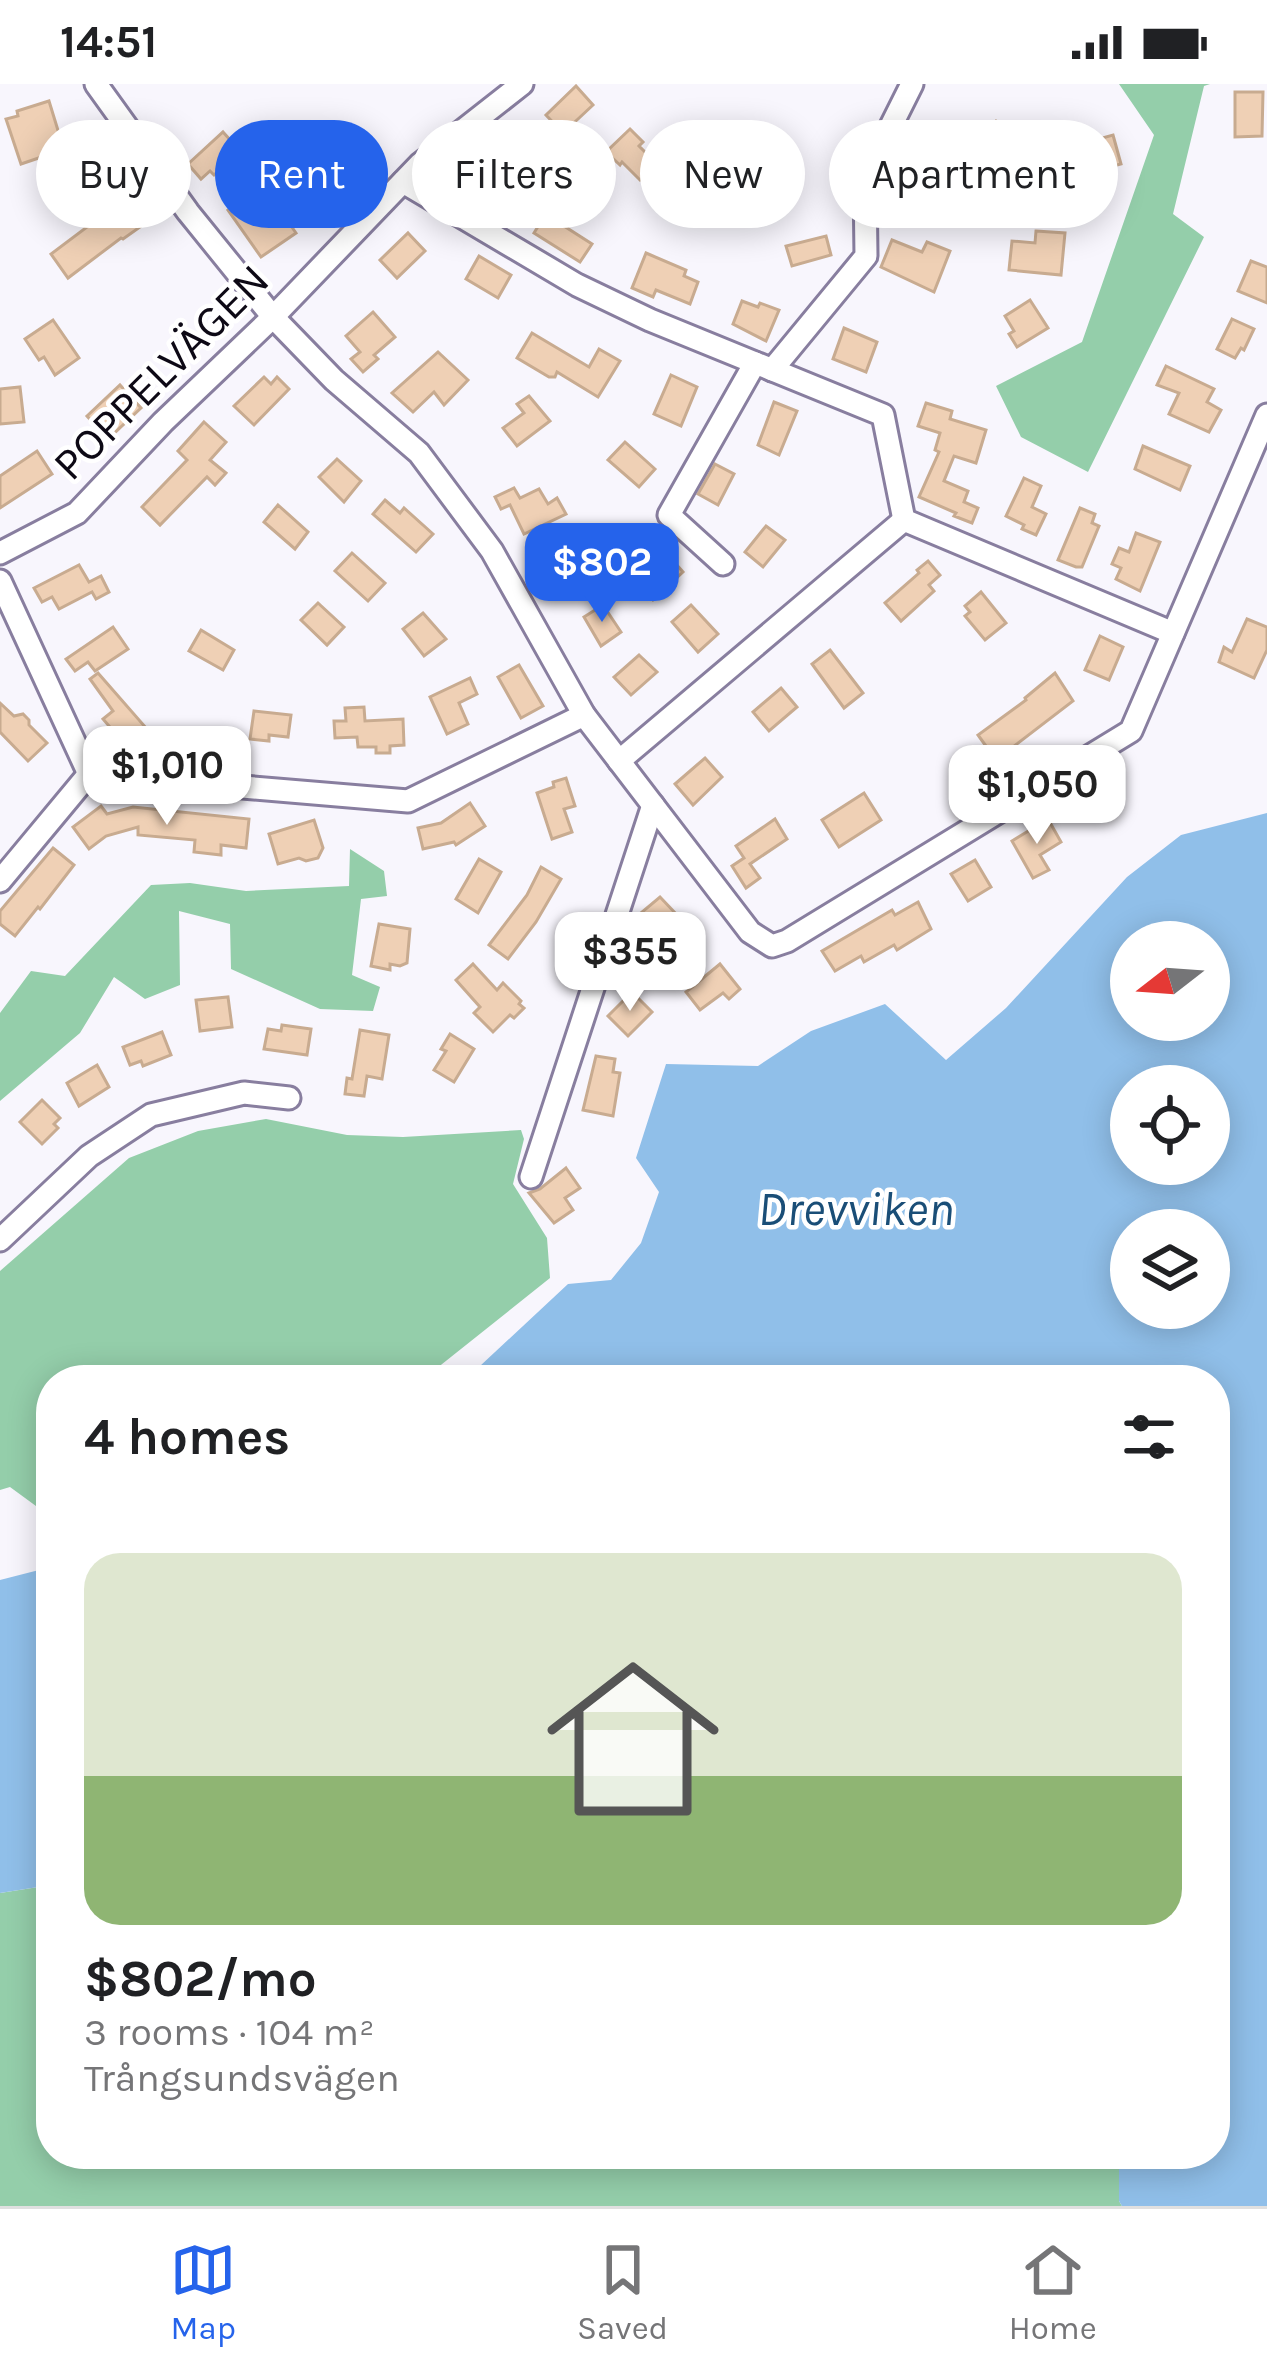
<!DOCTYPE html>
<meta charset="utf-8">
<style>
body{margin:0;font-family:Karla,sans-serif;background:#f6f6f6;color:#202124;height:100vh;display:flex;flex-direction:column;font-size:45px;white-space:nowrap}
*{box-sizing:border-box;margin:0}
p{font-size:39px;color:#757577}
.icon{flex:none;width:66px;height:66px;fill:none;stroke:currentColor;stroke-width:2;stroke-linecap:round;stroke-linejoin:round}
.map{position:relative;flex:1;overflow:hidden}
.details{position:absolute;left:36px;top:1281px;width:1194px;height:804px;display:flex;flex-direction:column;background:#fff;border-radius:48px;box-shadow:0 6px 30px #0003}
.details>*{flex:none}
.hud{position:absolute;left:36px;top:36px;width:1197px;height:108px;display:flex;gap:24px}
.needle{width:78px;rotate:253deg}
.fabs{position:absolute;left:1110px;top:837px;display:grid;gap:24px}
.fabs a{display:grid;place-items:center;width:120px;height:120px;border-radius:50%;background:#fff;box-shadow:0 6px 30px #0003;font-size:60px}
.price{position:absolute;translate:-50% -102px;padding:0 27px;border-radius:24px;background:#fff;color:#222;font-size:39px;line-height:78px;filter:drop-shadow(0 3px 6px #0008)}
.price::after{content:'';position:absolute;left:50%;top:72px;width:36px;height:27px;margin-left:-18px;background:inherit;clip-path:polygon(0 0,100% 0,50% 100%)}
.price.active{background:#2563eb;color:#fff}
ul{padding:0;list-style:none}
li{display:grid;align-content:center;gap:24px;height:636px;padding:0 48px}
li+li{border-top:3px solid #e0e0e0}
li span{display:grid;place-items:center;height:372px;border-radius:36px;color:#555}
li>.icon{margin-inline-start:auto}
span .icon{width:216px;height:216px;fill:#fffc;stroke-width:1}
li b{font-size:51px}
h2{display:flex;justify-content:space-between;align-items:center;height:144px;padding:0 48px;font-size:51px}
.chip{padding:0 42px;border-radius:54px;background:#fff;box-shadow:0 6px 30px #0003;font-size:42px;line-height:108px}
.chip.active{background:#2563eb;color:#fff}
.status{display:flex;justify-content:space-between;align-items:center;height:84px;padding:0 60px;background:#fff;direction:ltr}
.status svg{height:33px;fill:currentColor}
.dock{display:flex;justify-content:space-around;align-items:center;height:168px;border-top:3px solid #e0e0e0;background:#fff;font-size:33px;color:#757577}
.dock a{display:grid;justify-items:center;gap:6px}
.dock .active{color:#2563eb}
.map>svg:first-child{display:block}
.forest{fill:#94ceaa}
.water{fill:#90bfe9;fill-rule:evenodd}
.building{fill:#efd0b5;stroke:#c8ab90;stroke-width:3}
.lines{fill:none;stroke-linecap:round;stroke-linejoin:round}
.minor-casing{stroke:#887e9f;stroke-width:27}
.minor{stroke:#fff;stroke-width:21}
.labels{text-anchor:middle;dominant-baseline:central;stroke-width:9;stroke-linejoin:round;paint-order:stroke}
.street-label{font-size:45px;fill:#0d0915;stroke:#fff}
.water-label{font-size:48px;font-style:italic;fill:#1a4e77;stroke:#fff}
</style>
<div class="status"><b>14:51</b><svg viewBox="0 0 49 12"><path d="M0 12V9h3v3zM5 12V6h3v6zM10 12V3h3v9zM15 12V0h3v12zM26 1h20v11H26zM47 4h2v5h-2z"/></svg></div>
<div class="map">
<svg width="1267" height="2122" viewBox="0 0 1267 2122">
<rect width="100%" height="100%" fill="#f8f6fd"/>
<g class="forest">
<path d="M1119 0H1210L1204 2 1173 130 1204 153 1088 388 1021 353 996 302 1082 258 1154 51Z"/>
<path d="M350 765 384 787 387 812 361 815 352 891 380 903 373 927 320 925 231 885 230 840 179 827 180 901 145 915 114 893 80 949 0 1017V929L31 887 65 892 151 801 190 799 246 807 349 802Z"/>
<path d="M266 1035 347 1051 403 1053 521 1046 524 1055 513 1100 547 1154 550 1194 422 1296H51V1433L10 1403 0 1406V1187L129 1074 198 1047Z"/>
<path d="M51 1801V2070H1119V2117L1122 2122H0V1809Z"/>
</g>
<g class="water">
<path d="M1267 729V2122H1122L1119 2117V2070H1215V1296H465L568 1200 611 1196 641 1159 659 1108 636 1074 666 980 758 982 811 947 885 920 946 976 1006 924 1127 793 1181 751ZM1131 858H1209V936H1131ZM1131 1002H1209V1080H1131ZM1131 1146H1209V1224H1131Z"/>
<path d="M39 1486 51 1494V1801L0 1809V1496Z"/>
</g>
<g class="building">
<path d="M576 2 593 21 563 49 546 31Z"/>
<path d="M1235 8H1263L1262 52 1235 53Z"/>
<path d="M49 17 60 53 76 47 80 60 21 80 6 35 18 32 17 27Z"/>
<path d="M996 37 1016 55 1007 64 1012 69 1001 81 997 77 989 86 968 67Z"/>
<path d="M630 45 643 58 639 62 657 80 640 96 622 78 620 81 606 68Z"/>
<path d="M223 48 240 67 214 91 210 87 201 95 188 80Z"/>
<path d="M1113 51 1121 80 1102 85 1103 90 1065 100 1058 73 1074 68 1073 62Z"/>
<path d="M490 71 509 83 488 117 466 103Z"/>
<path d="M696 84 721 102 698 135 673 117Z"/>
<path d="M108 96 136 132 133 134 140 143 123 155 121 154 68 194 51 170 103 131 88 112Z"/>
<path d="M249 111 266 136 280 126 296 149 261 173 228 126Z"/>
<path d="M553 118 572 130 564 142 592 160 580 178 534 149Z"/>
<path d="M1036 147 1065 149 1061 191 1009 186 1012 157 1035 159Z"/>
<path d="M408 149 425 167 397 194 380 176Z"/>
<path d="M826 152 831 171 792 182 786 162Z"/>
<path d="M892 156 922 168 927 158 950 167 934 208 881 183Z"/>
<path d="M646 169 686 186 684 192 698 198 690 220 656 206 653 213 632 204Z"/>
<path d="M479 172 511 191 498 214 466 195Z"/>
<path d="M1251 177 1267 183V219L1238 207Z"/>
<path d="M1030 216 1048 244 1017 263 1009 250 1014 247 1005 232Z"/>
<path d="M742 217 758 223 760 219 779 226 766 257 733 240Z"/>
<path d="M373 228 395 253 374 271 378 275 363 288 351 275 360 268 346 252Z"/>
<path d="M1232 235 1254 245 1244 266 1241 264 1235 274 1217 265Z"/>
<path d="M53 236 79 274 55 291 44 273 39 276 25 255Z"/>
<path d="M844 244 877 258 866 288 833 275Z"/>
<path d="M532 249 589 283 599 265 620 277 598 313 557 288 555 293H549L517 274Z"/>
<path d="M438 268 468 296 444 321 434 308 413 328 392 309Z"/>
<path d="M1166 282 1214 305 1207 318 1221 326 1209 348 1169 330 1179 309 1157 301Z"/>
<path d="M671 291 697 303 681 342 654 330Z"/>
<path d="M264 293 271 300 277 293 289 305 254 341 234 322Z"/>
<path d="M120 301 141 324 108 355 87 332Z"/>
<path d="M20 303 24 338 0 340V305Z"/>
<path d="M529 312 550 337 517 362 503 344 524 329 517 320Z"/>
<path d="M774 318 797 327 779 371 758 361Z"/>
<path d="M926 319 952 327 950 335 986 346 976 379 954 372 944 397 968 407 964 418 978 424 972 439 954 432 956 429 919 413 939 368 935 366 940 349 918 342Z"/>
<path d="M204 338 226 358 210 376 226 389 215 401 207 393 160 441 142 423 187 376 178 367Z"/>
<path d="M625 358 655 385 639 403 608 376Z"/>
<path d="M1143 362 1190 382 1180 406 1135 385Z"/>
<path d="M37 367 52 390 0 424V392Z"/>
<path d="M337 375 361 397 344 418 319 393Z"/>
<path d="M715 380 734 390 718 421 698 410Z"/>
<path d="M1024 394 1041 402 1032 423 1046 430 1036 451 1022 445 1024 441 1006 432Z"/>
<path d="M514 404 520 414 539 405 548 420 557 414 566 430 524 450 510 421 501 425 495 413Z"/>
<path d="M385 416 400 429 404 424 433 450 416 468 373 430Z"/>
<path d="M278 421 308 448 295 465 264 438Z"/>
<path d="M1080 424 1095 430 1092 439 1099 442 1082 483H1076L1058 476Z"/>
<path d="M766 442 785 456 763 483 745 468Z"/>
<path d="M1136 449 1160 458 1140 507 1116 495 1121 484 1112 480 1119 464 1129 468Z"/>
<path d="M352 469 385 499 368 517 335 487Z"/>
<path d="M667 470 683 488 653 516 636 498Z"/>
<path d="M928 477 940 491 929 501 934 507 901 537 885 519 919 489 917 486Z"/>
<path d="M79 481 89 498 101 492 109 508 96 515 92 508 59 525 52 513 42 518 34 504Z"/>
<path d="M981 508 1006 539 985 556 965 532 970 528 965 522Z"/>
<path d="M318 519 344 543 327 561 301 536Z"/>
<path d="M603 521 621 548 601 562 584 533Z"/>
<path d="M691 521 718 550 698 568 672 538Z"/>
<path d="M423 529 446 555 424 572 403 545Z"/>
<path d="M1247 535 1267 543V566L1254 594 1219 578 1224 563 1232 568Z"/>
<path d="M113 543 128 565 95 587 88 578 75 587 66 575Z"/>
<path d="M201 546 234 566 223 586 189 567Z"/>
<path d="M1100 552 1123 563 1109 596 1085 586Z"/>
<path d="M830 566 863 609 844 624 812 580Z"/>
<path d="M639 571 657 588 631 611 614 593Z"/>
<path d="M519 581 543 622 521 634 498 593Z"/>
<path d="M98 589 147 645 127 663 103 635 113 627 90 595Z"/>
<path d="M1055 589 1073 617 996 676 978 651 1026 616 1025 614Z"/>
<path d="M470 594 477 610 459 619 468 640 447 650 430 613Z"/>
<path d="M781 604 797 623 769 647 753 628Z"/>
<path d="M0 619 14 632 23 630 29 636V641L47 659 28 677 0 648Z"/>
<path d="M364 623 365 637 403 635 404 661 390 662V669H376V663H358L357 653 335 654 334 637H346L345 624Z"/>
<path d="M254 627 291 631 288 653 269 651V657L250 655Z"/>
<path d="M169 650 211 654V657L223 659 220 682 166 677Z"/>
<path d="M705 674 722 693 693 721 675 700Z"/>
<path d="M566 694 575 722 564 725 572 748 552 755 537 709 554 703 553 698Z"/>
<path d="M864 709 881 736 839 763 822 736Z"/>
<path d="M470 719 485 742 456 761 454 758 423 765 418 744 441 739Z"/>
<path d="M101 722 107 730 133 723 249 735 246 764 221 761V771L194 768 195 756 138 751V743L106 752 89 765 73 743Z"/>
<path d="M775 735 787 755 750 780 760 794 746 804 732 782 744 774 736 762Z"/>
<path d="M1048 735 1061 758 1040 771 1049 786 1033 794 1012 757Z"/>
<path d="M314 736 323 764 318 774 306 777 299 774 278 780 269 750Z"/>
<path d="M53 764 74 781 40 825 38 823 15 852 0 840V827Z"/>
<path d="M479 775 501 788 478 829 456 815Z"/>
<path d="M975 776 991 803 968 817 951 790Z"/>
<path d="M541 783 561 795 536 838 508 875 489 861 527 811Z"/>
<path d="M660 813 679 833 652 854 641 840 648 834 642 828Z"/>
<path d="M918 818 931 845 897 866 894 861 864 878 861 872 835 887 822 867 892 826 895 831Z"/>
<path d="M379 840 410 845 407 879 400 882 390 880V886L371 882Z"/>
<path d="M473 880 497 906 503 899 521 917 519 920 524 924 514 934 510 931 493 948 474 929 480 923 456 896Z"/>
<path d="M720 880 740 905 729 915 723 909 700 926 686 908Z"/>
<path d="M632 908 652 928 628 952 608 932Z"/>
<path d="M228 913 232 943 200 947 196 916Z"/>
<path d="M282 941 311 945 307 971 264 965 268 945 281 947Z"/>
<path d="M360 946 389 951 382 995 367 992 364 1012 345 1010 347 994 352 995Z"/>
<path d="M162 948 171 971 143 982 141 977 130 981 123 963Z"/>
<path d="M450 950 474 965 454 998 434 986 446 967 441 965Z"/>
<path d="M596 972 615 975 613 988 620 989 613 1032 583 1026Z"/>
<path d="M97 981 109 1003 79 1022 67 999Z"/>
<path d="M42 1016 60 1034 54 1040 58 1044 42 1060 20 1038Z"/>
<path d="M566 1084 580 1104 565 1114 573 1126 554 1139 529 1109 540 1105Z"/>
</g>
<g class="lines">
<g class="minor-casing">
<g id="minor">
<path d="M96 0 188 128 273 233 334 296 419 369 492 467 584 631 750 848 772 862 787 857 1131 647 1267 331"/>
<path d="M403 98 577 201 650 236 883 331 904 436 1173 549"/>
<path d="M772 286 866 172 865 94 912 0"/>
<path d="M0 469 77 429 163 338 273 233 420 80 522 0"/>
<path d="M723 480 669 431 755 279"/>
<path d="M0 497 89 690 408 717 584 631"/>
<path d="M619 677 904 436"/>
<path d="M0 797 89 690"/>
<path d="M531 1093 653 721"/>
<path d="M0 1156 89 1072 151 1031 244 1009 289 1014"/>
</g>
</g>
<use href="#minor" class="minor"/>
</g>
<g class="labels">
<g class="street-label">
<text transform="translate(161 288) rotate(-45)">POPPELVÄGEN</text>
</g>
<g class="water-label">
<text x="856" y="1125">Drevviken</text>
</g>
</g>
</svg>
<div class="fabs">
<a><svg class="needle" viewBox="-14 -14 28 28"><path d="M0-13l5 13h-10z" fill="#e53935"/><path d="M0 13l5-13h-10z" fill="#757577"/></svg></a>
<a><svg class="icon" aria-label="locate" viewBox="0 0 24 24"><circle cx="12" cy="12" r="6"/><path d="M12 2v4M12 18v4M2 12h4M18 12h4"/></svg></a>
<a><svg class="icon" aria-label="layers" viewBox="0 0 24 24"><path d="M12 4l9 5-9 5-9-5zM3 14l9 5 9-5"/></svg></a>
</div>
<b class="price active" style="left:602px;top:541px">$802</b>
<b class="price" style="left:167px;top:744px">$1,010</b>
<b class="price" style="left:1037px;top:763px">$1,050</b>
<b class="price" style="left:630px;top:930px">$355</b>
<div class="hud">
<a class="chip">Buy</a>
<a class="chip active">Rent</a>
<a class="chip">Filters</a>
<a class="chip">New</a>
<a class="chip">Apartment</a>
</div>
<section class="details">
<h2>4 homes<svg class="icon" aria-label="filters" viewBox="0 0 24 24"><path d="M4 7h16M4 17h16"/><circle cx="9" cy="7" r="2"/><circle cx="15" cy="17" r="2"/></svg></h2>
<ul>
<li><span style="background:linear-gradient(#dfe7d0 60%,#8fb573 0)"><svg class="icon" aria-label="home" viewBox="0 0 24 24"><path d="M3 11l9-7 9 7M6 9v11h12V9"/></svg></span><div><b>$802/mo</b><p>3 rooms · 104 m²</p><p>Trångsundsvägen</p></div></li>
</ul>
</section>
</div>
<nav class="dock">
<a class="active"><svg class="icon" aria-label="map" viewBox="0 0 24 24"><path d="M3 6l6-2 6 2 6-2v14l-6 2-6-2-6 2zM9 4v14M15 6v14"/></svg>Map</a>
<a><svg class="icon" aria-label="saved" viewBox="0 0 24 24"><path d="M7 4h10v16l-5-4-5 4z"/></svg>Saved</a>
<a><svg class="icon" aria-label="home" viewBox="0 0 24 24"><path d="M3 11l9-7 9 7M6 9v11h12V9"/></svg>Home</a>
</nav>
